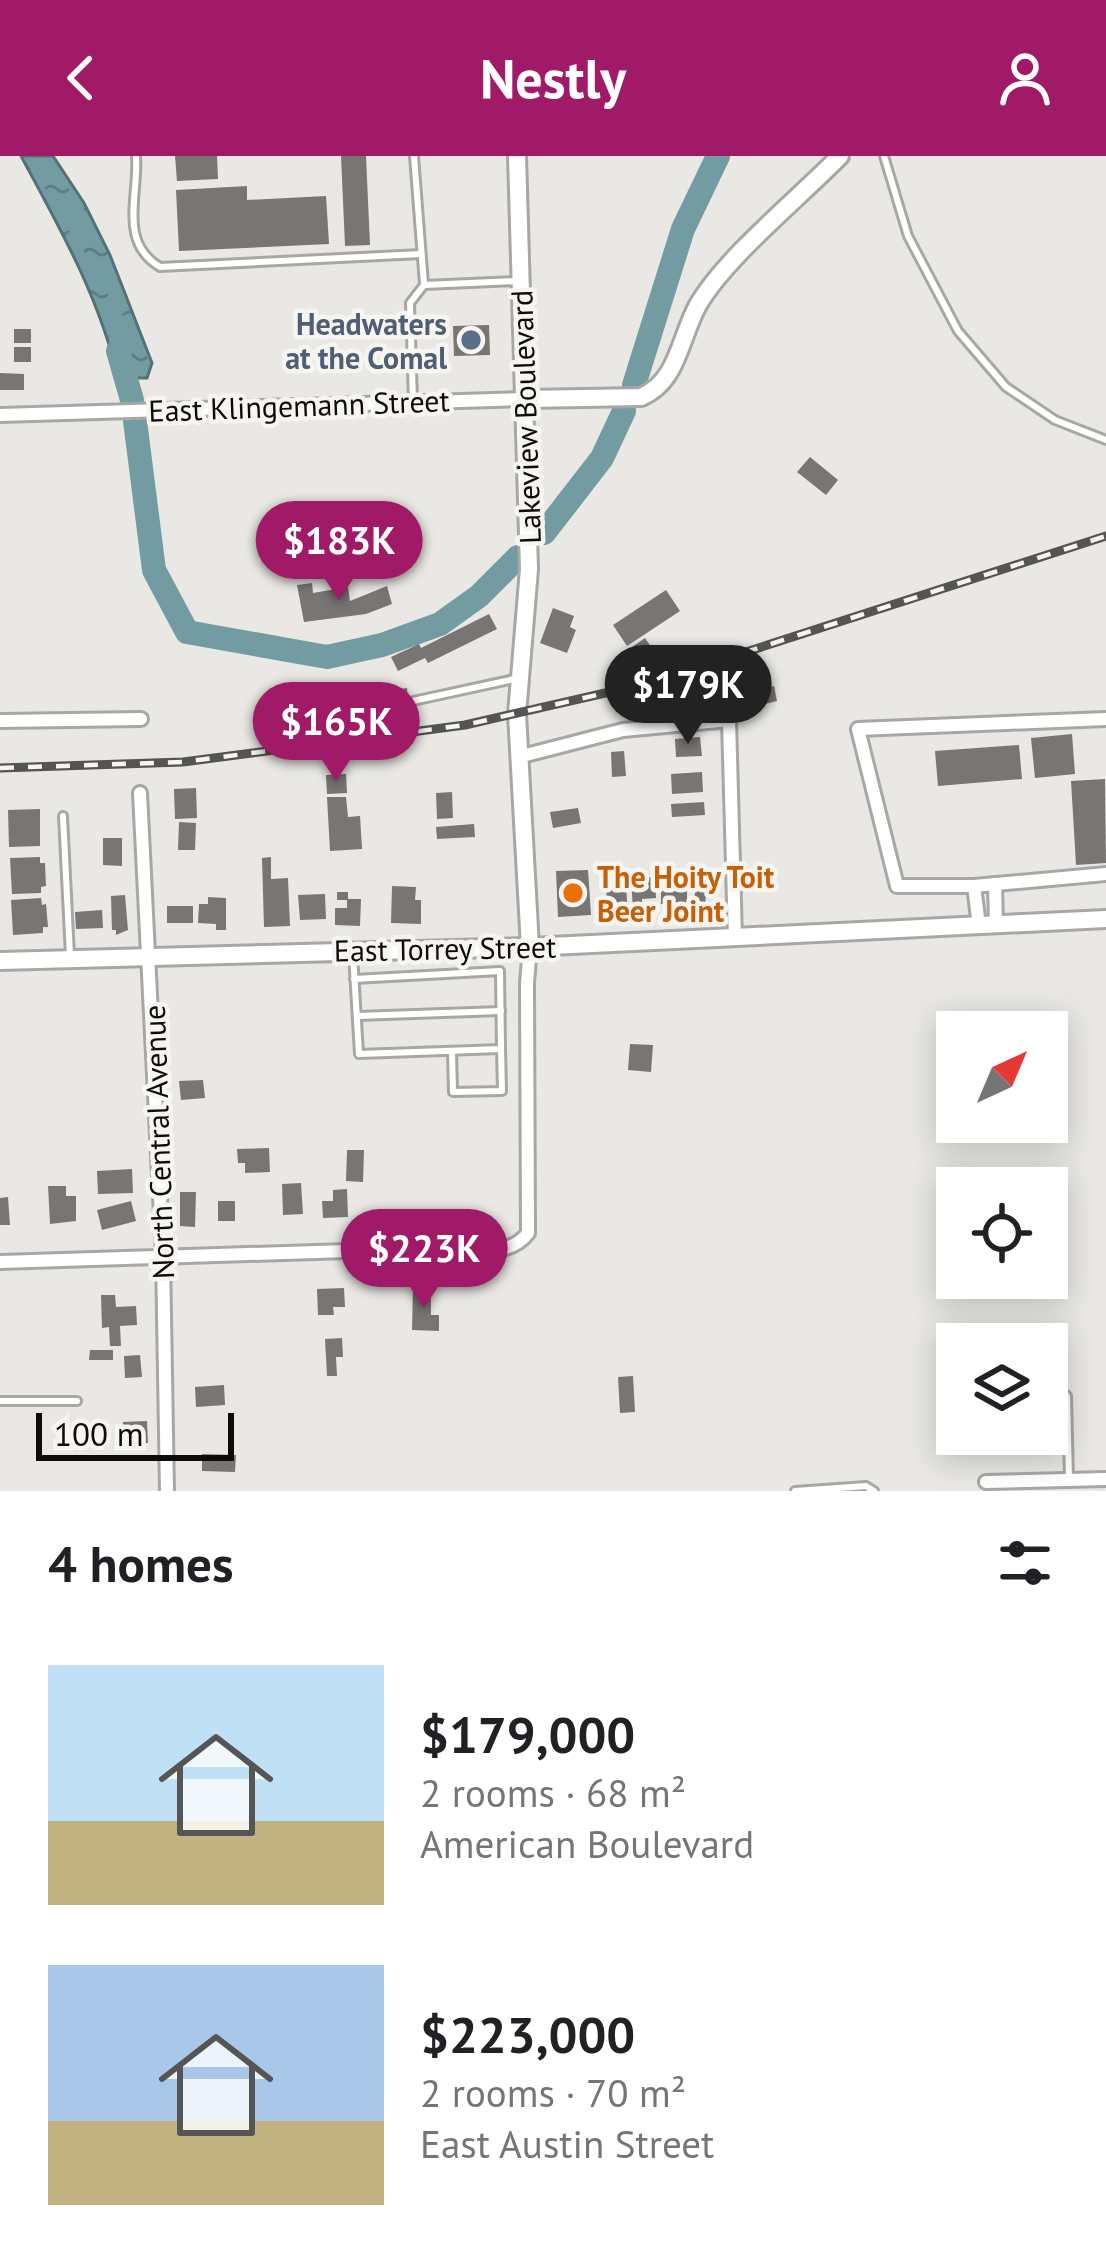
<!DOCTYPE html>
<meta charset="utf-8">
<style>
body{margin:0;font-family:"PT Sans",sans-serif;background:#f6f6f6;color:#202124;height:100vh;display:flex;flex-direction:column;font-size:45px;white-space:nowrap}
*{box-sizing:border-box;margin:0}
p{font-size:39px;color:#757577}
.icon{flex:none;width:66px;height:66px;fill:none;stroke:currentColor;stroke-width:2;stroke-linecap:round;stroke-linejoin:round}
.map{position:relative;height:1335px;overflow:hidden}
.drawer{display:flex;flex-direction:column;background:#fff;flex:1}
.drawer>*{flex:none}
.needle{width:78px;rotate:44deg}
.tools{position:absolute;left:936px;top:855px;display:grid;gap:24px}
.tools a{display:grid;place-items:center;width:132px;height:132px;border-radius:0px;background:#fff;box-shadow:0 6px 30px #0003;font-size:60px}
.scale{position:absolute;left:36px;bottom:30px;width:198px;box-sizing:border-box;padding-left:12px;border:6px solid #0d0c0b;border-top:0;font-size:33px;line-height:42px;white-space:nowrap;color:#0d0c0b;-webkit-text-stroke:9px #f7f5f1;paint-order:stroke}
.price{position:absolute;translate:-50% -102px;padding:0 27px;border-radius:42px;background:#a01a68;color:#fff;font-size:39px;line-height:78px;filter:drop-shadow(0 3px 6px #0008)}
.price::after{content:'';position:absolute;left:50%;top:72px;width:36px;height:27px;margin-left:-18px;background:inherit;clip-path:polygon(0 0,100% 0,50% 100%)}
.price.selected{background:#222;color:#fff}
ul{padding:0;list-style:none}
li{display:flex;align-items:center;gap:36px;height:300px;padding:0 48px}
li span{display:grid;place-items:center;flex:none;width:336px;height:240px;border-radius:0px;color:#555}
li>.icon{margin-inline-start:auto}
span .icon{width:144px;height:144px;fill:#fffc;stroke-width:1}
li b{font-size:51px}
h2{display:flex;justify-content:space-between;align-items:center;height:144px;padding:0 48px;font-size:51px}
header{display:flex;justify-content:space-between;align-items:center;height:156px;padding:0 48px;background:#a01a68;color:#fff;font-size:54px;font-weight:600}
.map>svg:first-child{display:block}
.water{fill:url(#water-ripples);stroke:#547175;stroke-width:3}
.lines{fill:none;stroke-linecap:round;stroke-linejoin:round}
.river{stroke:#739ca2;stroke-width:24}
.building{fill:#797574}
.lane-casing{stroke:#a9a7a4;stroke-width:12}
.street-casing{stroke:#a9a7a4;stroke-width:18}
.secondary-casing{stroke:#a9a7a4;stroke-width:22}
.lane{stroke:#fff;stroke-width:6}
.street{stroke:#fff;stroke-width:12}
.secondary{stroke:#fff;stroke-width:16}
.rail-casing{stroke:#555452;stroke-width:9}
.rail{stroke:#f7f5f1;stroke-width:4.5;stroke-dasharray:14;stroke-linecap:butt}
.service-dot{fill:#5c6f8a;stroke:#f7f5f1;stroke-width:4.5}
.food-dot{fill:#e8710a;stroke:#f7f5f1;stroke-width:4.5}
.labels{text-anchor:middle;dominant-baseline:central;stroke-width:9;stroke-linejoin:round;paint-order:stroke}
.service-label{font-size:30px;font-weight:bold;fill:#4e5e75;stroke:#f7f5f1;text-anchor:end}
.street-label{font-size:30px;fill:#0d0c0b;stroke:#f7f5f1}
.food-label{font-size:30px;font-weight:bold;fill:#c56008;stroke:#f7f5f1;text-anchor:start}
</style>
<header><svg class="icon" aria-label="back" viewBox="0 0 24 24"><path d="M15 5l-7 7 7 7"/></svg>Nestly<svg class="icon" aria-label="person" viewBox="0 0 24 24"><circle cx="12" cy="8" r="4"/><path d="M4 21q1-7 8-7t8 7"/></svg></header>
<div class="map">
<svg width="1106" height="1335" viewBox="0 0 1106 1335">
<defs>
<pattern id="water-ripples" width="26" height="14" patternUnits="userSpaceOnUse" patternTransform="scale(3)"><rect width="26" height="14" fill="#739ca2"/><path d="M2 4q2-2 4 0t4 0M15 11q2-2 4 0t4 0" fill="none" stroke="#5d7e82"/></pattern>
</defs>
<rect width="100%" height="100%" fill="#e9e8e4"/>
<path class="water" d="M21 0H53L84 47 110 99 152 207 147 222H118C100 143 60 72 21 0Z"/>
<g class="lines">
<g class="river">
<path d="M118 195 132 244"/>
<path d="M634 229 683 73 718 0"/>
<path d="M135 265 154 414 187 476 327 501 382 489 440 468 479 440 518 401"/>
<path d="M544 377 602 302 624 255"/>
</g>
</g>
<g class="building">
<path d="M175 0H217L218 23 177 25Z"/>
<path d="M341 0H366L370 89 345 90Z"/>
<path d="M247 30V44L326 40 329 88 179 95 176 34Z"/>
<path d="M489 169 490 199 454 200 453 170Z"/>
<rect x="14" y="173" width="17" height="14"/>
<rect x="14" y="191" width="17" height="15"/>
<path d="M0 217 24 218V234H0Z"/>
<path d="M810 301 838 324 826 339 797 316Z"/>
<path d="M312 427 313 437 348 431 350 445 387 430 392 448 366 458 304 466 297 429Z"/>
<path d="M666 434 680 455 627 490 613 469Z"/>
<path d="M553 452 574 460 570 471 576 474 567 497 540 487Z"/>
<path d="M489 458 497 473 428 507 425 502 398 515 391 501 419 488 421 492Z"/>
<path d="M645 482 654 495 638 506 629 493Z"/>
<path d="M774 530 777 545 753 551 749 535Z"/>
<path d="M407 532 409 551 358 557 355 539Z"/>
<path d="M1072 578 1075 618 1035 622 1031 582Z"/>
<path d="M700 581 702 600 676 601 675 583Z"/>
<path d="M1019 589 1022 623 938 630 935 595Z"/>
<path d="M624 595 626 620 612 621 611 596Z"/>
<path d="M702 616 703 636 672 638 671 618Z"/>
<path d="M346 618 347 637 327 638 326 619Z"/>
<path d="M1105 623 1106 707 1076 709 1071 625Z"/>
<path d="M196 632 197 662 175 663 174 633Z"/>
<path d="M452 636 453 662 437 663 436 637Z"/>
<path d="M327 641H346L348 661 360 660 362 693 330 695Z"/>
<path d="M704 646 705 659 672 661 671 648Z"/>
<path d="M578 652 581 667 553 672 550 656Z"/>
<path d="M40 653V690L9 691 8 654Z"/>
<path d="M179 666 196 667 195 694H178Z"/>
<path d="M474 668 475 681 437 683 436 671Z"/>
<path d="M103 682H122V710L103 709Z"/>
<path d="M40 701V707H45L46 730 41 731V737L12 738 10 702Z"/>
<path d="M271 701V723L288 722 290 770 264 771 262 702Z"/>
<path d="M588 714 591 759 558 761 556 715Z"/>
<path d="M661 718 677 719V728L687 729V748H661Z"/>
<path d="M655 721 656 742 642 743V753L633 754 631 722Z"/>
<path d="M626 726 627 746 607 748 606 727Z"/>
<path d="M696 726 707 727 705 749 694 747Z"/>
<path d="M392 730 416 731 415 744H421V768L391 767Z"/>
<path d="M337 736H348V743H361L360 770 335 769V752H347V744H337Z"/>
<path d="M325 738 326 763 300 764 298 739Z"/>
<path d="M125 739 128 774 116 779V774H112L111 740Z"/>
<path d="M208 741 226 742V774H216V768L198 767 199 748H208Z"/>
<path d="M41 742 42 749 46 748 48 771H43V777L13 779 11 744Z"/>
<rect x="167" y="750" width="26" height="17"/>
<path d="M102 754 103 772 76 773 75 756Z"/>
<path d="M630 888 653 889 651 916 628 914Z"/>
<path d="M203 924 205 942 181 944 179 925Z"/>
<path d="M269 992 270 1016 245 1017V1007H238L237 993Z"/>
<path d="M347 994H364L363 1026 346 1025Z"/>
<path d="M132 1013 133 1037 98 1038 97 1015Z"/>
<path d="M301 1027 303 1058 283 1059 282 1028Z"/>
<path d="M48 1030H66V1040H76V1065L50 1068Z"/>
<path d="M347 1033 348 1061 323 1062 322 1045H333V1034Z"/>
<path d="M180 1036H196L195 1071 180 1070Z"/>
<path d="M8 1041 10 1069H0V1042Z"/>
<path d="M131 1045 136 1065 102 1074 97 1054Z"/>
<rect x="218" y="1045" width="17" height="20"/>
<path d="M413 1130 431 1131V1159H439V1175L412 1174Z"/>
<path d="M344 1132 345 1151H333L334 1159H318L317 1133Z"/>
<path d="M101 1139H115L116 1151 136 1150 137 1169 120 1170 121 1190H110L109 1171 102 1172Z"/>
<path d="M342 1182 343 1201H336L337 1220H327L325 1183Z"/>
<path d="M90 1194H113V1204H89Z"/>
<path d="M140 1199 142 1221 125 1222 124 1200Z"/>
<path d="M633 1220 635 1256 620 1257 618 1221Z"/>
<path d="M224 1229 225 1249 196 1251 195 1231Z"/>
<path d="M147 1265 148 1287 117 1288 116 1276 123 1275V1266Z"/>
<path d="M202 1298 236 1299 235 1316 202 1315Z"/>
</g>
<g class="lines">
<g class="lane-casing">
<g id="lane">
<path d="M136 0C139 40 118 86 160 111L421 98"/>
<path d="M414 0 424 128"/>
<path d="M884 0 908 80 958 175 1006 231 1055 264 1106 284"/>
<path d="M413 245 410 147 424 129 518 125"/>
<path d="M413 545 519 522"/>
<path d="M63 660 70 800"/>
<path d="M353 798 359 898 501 893 500 815 354 823"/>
<path d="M357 860 501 855"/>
<path d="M452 895 453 936 502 935 501 893"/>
<path d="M1047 1231H1057L1067 1240 1069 1323"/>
<path d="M0 1245H77"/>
<path d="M795 1335 866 1330 874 1335"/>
</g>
</g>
<g class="street-casing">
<g id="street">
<path d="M0 259 525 243"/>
<path d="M1106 563 858 573 897 730H974L1106 718"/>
<path d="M0 565 141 563"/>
<path d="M522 600 623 574 729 564 735 782"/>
<path d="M140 637 163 1100 167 1335"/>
<path d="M995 728 996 769"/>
<path d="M974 730 979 770"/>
<path d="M0 1106 440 1092C469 1093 509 1103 528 1077L527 827 530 791"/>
<path d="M986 1326 1106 1323"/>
</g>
</g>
<g class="secondary-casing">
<g id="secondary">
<path d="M517 0 529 413 517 558 530 791"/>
<path d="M525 243 641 241C678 226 680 181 698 149 725 102 799 42 840 0"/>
<path d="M0 805 530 791 1106 763"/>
</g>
</g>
<use href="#lane" class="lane"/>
<use href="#street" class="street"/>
<use href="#secondary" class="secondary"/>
<g class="rail-casing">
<path id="rail" d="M0 612 183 606 465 569 636 530 718 505 1106 380"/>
</g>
<use href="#rail" class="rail"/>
</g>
<circle class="service-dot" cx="471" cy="184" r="12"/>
<circle class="food-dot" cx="573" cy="737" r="12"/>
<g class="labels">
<g class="service-label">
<text x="447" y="167">Headwaters<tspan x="447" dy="34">at the Comal</tspan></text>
</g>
<g class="street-label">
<text transform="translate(299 249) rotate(-2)">East Klingemann Street</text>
<text transform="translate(525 261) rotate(-92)">Lakeview Boulevard</text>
<text transform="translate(445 792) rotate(-1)">East Torrey Street</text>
<text transform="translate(158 986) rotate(-92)">North Central Avenue</text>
</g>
<g class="food-label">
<text x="597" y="720">The Hoity Toit<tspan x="597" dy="34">Beer Joint</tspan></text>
</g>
</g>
</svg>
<div class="tools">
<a><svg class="needle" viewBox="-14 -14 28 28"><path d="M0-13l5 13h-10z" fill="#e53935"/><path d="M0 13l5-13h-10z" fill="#757577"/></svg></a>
<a><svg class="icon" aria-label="locate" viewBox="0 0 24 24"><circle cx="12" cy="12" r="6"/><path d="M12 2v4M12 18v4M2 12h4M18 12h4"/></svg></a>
<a><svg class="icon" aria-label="layers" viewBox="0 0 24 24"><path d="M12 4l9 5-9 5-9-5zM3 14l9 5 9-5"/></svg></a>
</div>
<div class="scale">100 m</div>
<b class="price" style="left:339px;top:447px">$183K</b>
<b class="price selected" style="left:688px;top:591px">$179K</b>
<b class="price" style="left:336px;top:628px">$165K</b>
<b class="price" style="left:424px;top:1155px">$223K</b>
</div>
<section class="drawer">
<h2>4 homes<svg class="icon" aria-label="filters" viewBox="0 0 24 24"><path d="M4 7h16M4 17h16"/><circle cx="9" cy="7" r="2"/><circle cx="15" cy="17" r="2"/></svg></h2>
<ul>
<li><span style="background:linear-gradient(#bfe0f5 65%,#c2b280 0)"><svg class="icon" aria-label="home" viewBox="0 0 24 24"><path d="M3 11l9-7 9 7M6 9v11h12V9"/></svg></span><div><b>$179,000</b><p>2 rooms · 68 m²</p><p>American Boulevard</p></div></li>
<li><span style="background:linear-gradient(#a9c7e8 65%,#c2b280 0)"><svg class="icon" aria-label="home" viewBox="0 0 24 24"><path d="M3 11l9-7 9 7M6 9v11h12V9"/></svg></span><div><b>$223,000</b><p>2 rooms · 70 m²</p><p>East Austin Street</p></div></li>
</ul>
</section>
